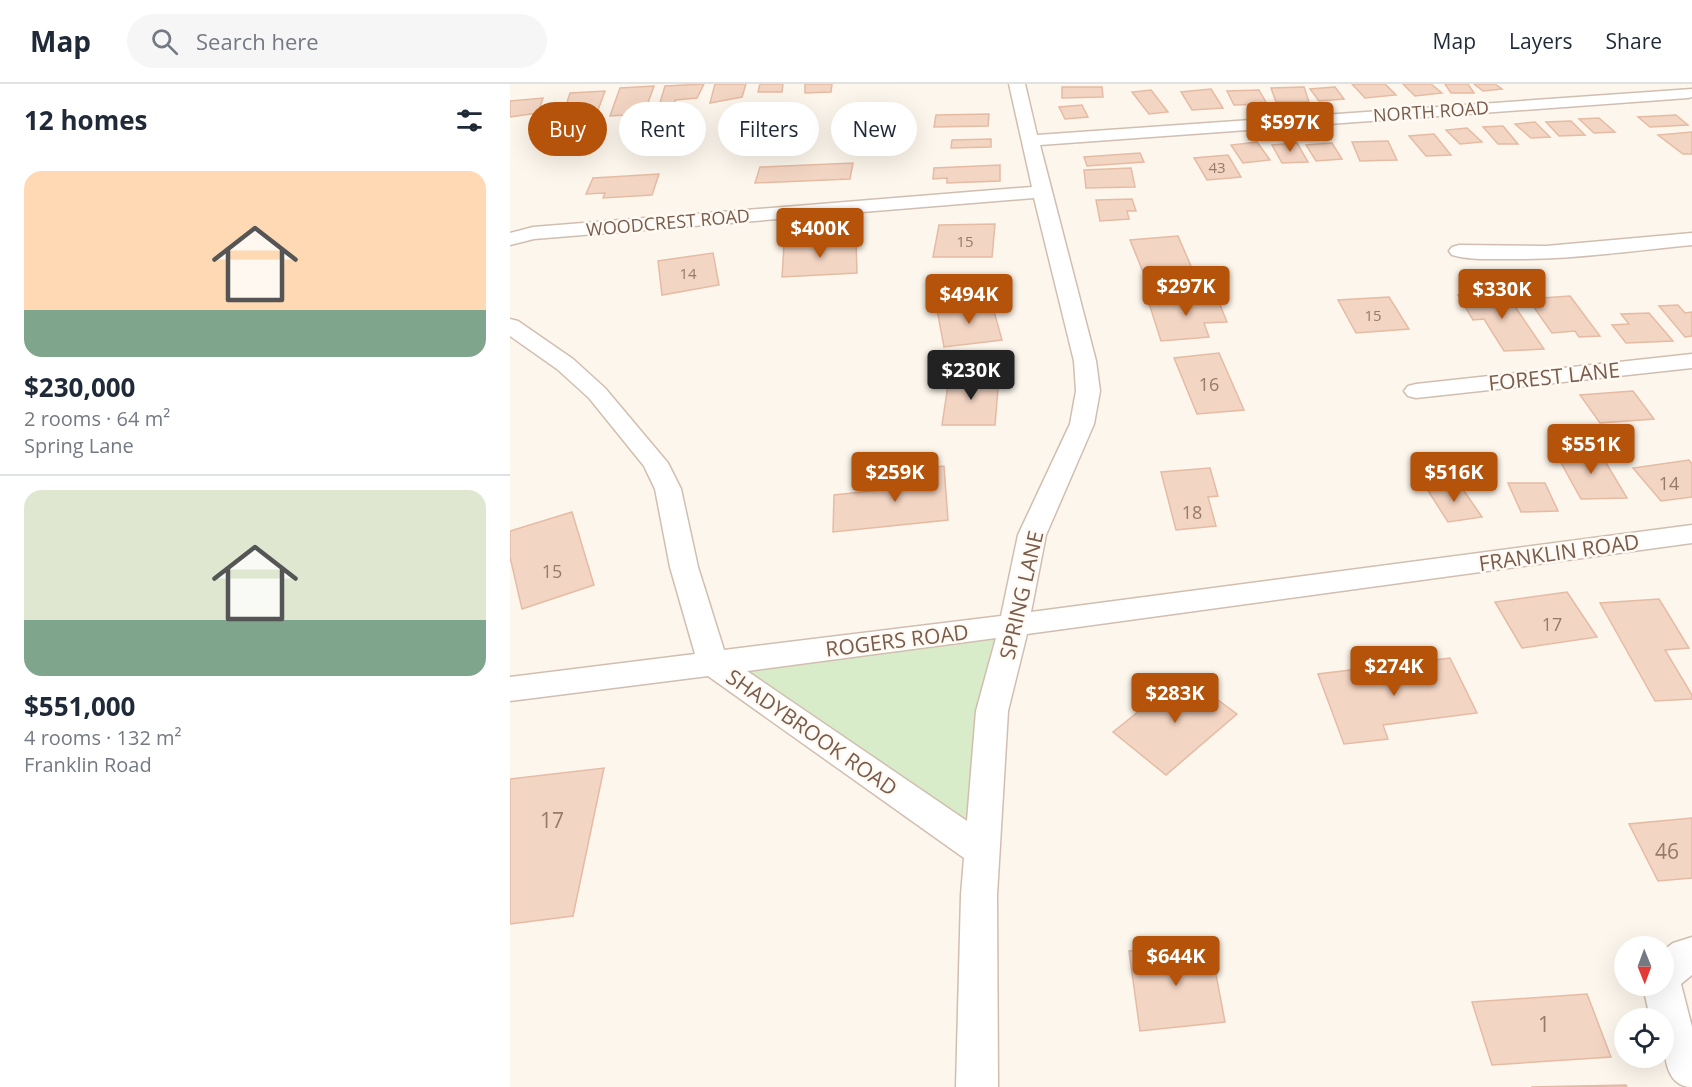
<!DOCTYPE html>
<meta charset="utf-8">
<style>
body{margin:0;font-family:"Open Sans",sans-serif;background:#f6f6f7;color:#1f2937;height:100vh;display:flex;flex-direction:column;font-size:22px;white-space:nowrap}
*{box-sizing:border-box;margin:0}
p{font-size:20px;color:#747a83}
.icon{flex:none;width:33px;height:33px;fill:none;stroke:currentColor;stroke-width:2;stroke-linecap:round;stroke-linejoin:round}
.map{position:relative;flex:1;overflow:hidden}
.sheet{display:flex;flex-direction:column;background:#fff;width:510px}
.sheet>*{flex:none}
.banner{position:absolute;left:18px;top:18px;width:570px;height:54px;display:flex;gap:12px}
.needle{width:39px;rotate:179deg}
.tools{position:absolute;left:1104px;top:852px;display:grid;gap:12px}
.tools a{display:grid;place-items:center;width:60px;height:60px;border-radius:50%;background:#fff;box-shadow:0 6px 24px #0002;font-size:30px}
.price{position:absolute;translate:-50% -51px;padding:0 14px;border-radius:6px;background:#b45309;color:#fff;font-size:20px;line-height:39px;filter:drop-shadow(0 2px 3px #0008)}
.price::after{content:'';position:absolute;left:50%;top:36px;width:18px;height:14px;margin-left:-9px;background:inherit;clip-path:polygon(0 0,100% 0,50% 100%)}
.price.selected{background:#222;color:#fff}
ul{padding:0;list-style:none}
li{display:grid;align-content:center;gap:12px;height:318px;padding:0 24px}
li+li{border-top:2px solid #e0e1e3}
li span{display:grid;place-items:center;height:186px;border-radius:18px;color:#555}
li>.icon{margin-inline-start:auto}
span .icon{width:108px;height:108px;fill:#fffc;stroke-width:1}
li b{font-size:26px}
h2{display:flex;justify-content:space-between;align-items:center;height:72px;padding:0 24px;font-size:26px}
.tag{padding:0 21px;border-radius:27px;background:#fff;box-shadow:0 6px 24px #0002;font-size:21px;line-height:54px}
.tag.selected{background:#b45309;color:#fff}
header{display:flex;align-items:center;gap:36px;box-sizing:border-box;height:84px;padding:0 30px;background:#fff;border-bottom:2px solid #e0e1e3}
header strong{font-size:28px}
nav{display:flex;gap:33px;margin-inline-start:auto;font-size:21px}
.search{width:420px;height:54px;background:#f6f6f7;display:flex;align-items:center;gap:15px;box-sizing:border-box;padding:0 21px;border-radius:33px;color:#747a83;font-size:22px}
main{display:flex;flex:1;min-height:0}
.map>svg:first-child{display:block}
.green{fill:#d8ecc9}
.building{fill:#f3d5c3;stroke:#e6bba3;stroke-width:1.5}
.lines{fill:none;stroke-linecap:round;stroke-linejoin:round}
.street-casing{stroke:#d1beb0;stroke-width:3}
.street{fill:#fff;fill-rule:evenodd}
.labels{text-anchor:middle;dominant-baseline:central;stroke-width:5;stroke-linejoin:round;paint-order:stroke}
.far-number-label{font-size:15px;fill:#987a6a}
.far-street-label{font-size:18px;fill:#7a5c4d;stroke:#fffaf3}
.number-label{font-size:18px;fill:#987a6a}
.street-label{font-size:21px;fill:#7a5c4d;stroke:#fffaf3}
.near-number-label{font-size:21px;fill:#987a6a}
</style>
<header>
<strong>Map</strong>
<div class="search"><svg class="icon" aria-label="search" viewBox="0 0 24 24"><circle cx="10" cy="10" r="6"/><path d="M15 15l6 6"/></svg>Search here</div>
<nav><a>Map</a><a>Layers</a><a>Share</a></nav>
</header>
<main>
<section class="sheet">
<h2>12 homes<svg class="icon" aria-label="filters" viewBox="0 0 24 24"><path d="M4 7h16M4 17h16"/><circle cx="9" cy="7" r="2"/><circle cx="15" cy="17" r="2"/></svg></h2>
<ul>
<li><span style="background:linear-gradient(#ffd9b3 75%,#7fa58c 0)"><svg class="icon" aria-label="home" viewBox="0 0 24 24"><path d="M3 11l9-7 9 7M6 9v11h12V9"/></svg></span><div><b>$230,000</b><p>2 rooms · 64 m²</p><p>Spring Lane</p></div></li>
<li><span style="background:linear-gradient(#dfe7d0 70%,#7fa58c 0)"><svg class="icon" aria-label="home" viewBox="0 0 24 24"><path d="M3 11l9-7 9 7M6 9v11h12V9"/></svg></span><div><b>$551,000</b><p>4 rooms · 132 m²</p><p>Franklin Road</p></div></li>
</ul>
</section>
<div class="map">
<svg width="1182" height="1003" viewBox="0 0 1182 1003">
<rect width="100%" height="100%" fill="#fdf6ec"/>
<path class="green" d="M492 548 464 745 221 583Z"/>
<g class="building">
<path d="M194 0 187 14 165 16 164 21 149 22 155 2Z"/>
<path d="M205 0H236L232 13 200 19Z"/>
<path d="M250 0H273L272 8H248Z"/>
<path d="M295 0H322L321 8 295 9Z"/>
<path d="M842 0H875L886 11 855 14Z"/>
<path d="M893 0H921L932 9 905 12Z"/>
<path d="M935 0H958L964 9H941Z"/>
<path d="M964 0H985L992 5 973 7Z"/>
<path d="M144 2 134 30 100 32 110 4Z"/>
<path d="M552 3H592L593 13 552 14Z"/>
<path d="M794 3 799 18H766L761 4Z"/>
<path d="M825 3 834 15 809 17 800 5Z"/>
<path d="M701 5 713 24 682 26 671 8Z"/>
<path d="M641 6 658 28 639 30 622 8Z"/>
<path d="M749 6 757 20 724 21 717 7Z"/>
<path d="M95 7 88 26 54 28 60 9Z"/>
<path d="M33 14 28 29 0 33V17Z"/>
<path d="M572 21 578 33 555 35 549 23Z"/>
<path d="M479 30 478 42 424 43 426 31Z"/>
<path d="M1166 31 1178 41 1140 43 1128 33Z"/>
<path d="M1089 34 1105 48 1084 49 1069 35Z"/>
<path d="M1061 37 1075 51 1049 52 1036 38Z"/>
<path d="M1025 38 1040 53 1021 54 1005 40Z"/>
<path d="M993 42 1008 60H988L973 43Z"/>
<path d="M957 44 972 58 950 60 936 46Z"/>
<path d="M1182 48V70H1173L1148 51Z"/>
<path d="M924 50 941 71 916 72 899 52Z"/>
<path d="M481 55V63L441 64 442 56Z"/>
<path d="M878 57 887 76 850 77 842 58Z"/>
<path d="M747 58 760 76 733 79 721 61Z"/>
<path d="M787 59 798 78 772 79 762 61Z"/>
<path d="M822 59 832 75 806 77 796 61Z"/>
<path d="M630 69 634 78 577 82 574 73Z"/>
<path d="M718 71 731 93 697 96 684 74Z"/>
<path d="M343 79 340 95 245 99 250 83Z"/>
<path d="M490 81V97L437 99V94L423 95 424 84Z"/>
<path d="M621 84 625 103 576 104 574 86Z"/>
<path d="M149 90 142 111 93 114 95 109 76 110 83 94Z"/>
<path d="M622 115 626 127H617L619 135 590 137 586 116Z"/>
<path d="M485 140 482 173H423L429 141Z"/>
<path d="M668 152 687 196 638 200 620 156Z"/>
<path d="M346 155 347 189 272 193 274 161Z"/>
<path d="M203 169 209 201 152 211 148 177Z"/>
<path d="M995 208 1034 265 994 267 974 235 963 236 948 211Z"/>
<path d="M706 211 717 238 694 239 699 253 651 257 638 216Z"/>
<path d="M1060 212 1090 252 1069 253 1065 247 1042 249 1018 215Z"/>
<path d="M879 213 899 245 846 249 828 216Z"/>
<path d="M482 220 492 256 434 263 427 226Z"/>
<path d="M1168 221 1175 229 1182 228V252L1175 253 1149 222Z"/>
<path d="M1139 229 1163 257 1116 259 1102 241 1119 240 1111 230Z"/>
<path d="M709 269 734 326 687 330 664 274Z"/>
<path d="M489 293 485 341H432L439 294Z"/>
<path d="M1123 307 1144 335 1090 339 1070 311Z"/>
<path d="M1089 367 1117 414 1071 415 1045 368Z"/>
<path d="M1179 376 1182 380V413L1151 417 1123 384Z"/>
<path d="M434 382 438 436 323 448 324 411 390 404 389 387Z"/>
<path d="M700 384 708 412 698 413 706 442 666 446 651 388Z"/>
<path d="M998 399H1035L1048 427 1011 428Z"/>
<path d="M950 401 972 433 938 438 917 405Z"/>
<path d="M62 428 84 501 12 525 0 473V447Z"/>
<path d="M1057 508 1087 553 1012 564 985 518Z"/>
<path d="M1149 515 1179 564 1155 566 1182 611V615L1145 617 1090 519Z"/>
<path d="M940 574 967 629 873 641 878 655 834 660 808 590Z"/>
<path d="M674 591 727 630 656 691 603 648Z"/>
<path d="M94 684 63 832 0 840V695Z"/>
<path d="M1182 734V794L1148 797 1119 740Z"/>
<path d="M700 859 715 938 630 947 619 867Z"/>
<path d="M1077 910 1101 973 982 981 962 918Z"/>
<path d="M1116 1001 1117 1003H1021Z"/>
</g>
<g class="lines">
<g class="street-casing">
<g id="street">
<path d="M499 0H515L527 51 1182 5V13L1178 14 530 61 586 277 590 307 584 340 536 451 521 528 1182 441V459L517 550 498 627 487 811 488 1003H446L451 811 454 774 198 592 0 617V593L185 570 160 483 145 405 134 382 79 314 47 285 0 252V235L8 237 63 275 95 304 158 379 171 405 188 483 214 566 491 532 508 451 560 340 566 307 564 277 524 114 24 155 0 161V149L23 143 522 103ZM486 554 466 627 457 737 237 587Z"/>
<path d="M1182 149V161C1121 167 1059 176 997 175 979 175 960 176 942 171L939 167 942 163 949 161 1036 162Z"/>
<path d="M1182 270V284L906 314 898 312 894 307 898 302 906 300Z"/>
<path d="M1182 853V891L1171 900 1182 943V1003C1150 1003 1154 957 1154 934H1140L1133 902H1154V866L1163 859Z"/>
</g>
</g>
<use href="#street" class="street"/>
</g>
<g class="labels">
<g class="far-number-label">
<text x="707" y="83">43</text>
<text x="455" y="157">15</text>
<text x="178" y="189">14</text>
<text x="863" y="231">15</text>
</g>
<g class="far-street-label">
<text transform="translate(921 27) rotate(-4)">NORTH ROAD</text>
<text transform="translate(158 138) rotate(-5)">WOODCREST ROAD</text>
</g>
<g class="number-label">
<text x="699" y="300">16</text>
<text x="1159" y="399">14</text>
<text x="682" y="428">18</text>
<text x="42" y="487">15</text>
<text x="1042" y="540">17</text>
</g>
<g class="street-label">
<text transform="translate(1044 292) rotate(-6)">FOREST LANE</text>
<text transform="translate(1049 468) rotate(-8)">FRANKLIN ROAD</text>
<text transform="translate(511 511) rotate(-77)">SPRING LANE</text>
<text transform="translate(387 556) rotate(-7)">ROGERS ROAD</text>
<text transform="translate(302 648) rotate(35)">SHADYBROOK ROAD</text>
</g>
<g class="near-number-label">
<text x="42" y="736">17</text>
<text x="1157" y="767">46</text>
<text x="1034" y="940">1</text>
</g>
</g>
</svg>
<div class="tools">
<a><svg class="needle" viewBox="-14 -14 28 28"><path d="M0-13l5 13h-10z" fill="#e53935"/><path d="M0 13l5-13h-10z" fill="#747a83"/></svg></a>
<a><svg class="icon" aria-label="locate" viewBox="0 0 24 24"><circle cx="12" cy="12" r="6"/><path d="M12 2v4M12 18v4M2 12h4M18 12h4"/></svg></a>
</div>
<b class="price" style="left:780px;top:69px">$597K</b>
<b class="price" style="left:310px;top:175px">$400K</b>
<b class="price" style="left:676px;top:233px">$297K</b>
<b class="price" style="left:992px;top:236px">$330K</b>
<b class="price" style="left:459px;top:241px">$494K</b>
<b class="price selected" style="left:461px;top:317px">$230K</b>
<b class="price" style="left:1081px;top:391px">$551K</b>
<b class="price" style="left:385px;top:419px">$259K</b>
<b class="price" style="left:944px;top:419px">$516K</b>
<b class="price" style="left:884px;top:613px">$274K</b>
<b class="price" style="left:665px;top:640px">$283K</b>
<b class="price" style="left:666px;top:903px">$644K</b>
<div class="banner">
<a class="tag selected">Buy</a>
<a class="tag">Rent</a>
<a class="tag">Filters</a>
<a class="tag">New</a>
</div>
</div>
</main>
